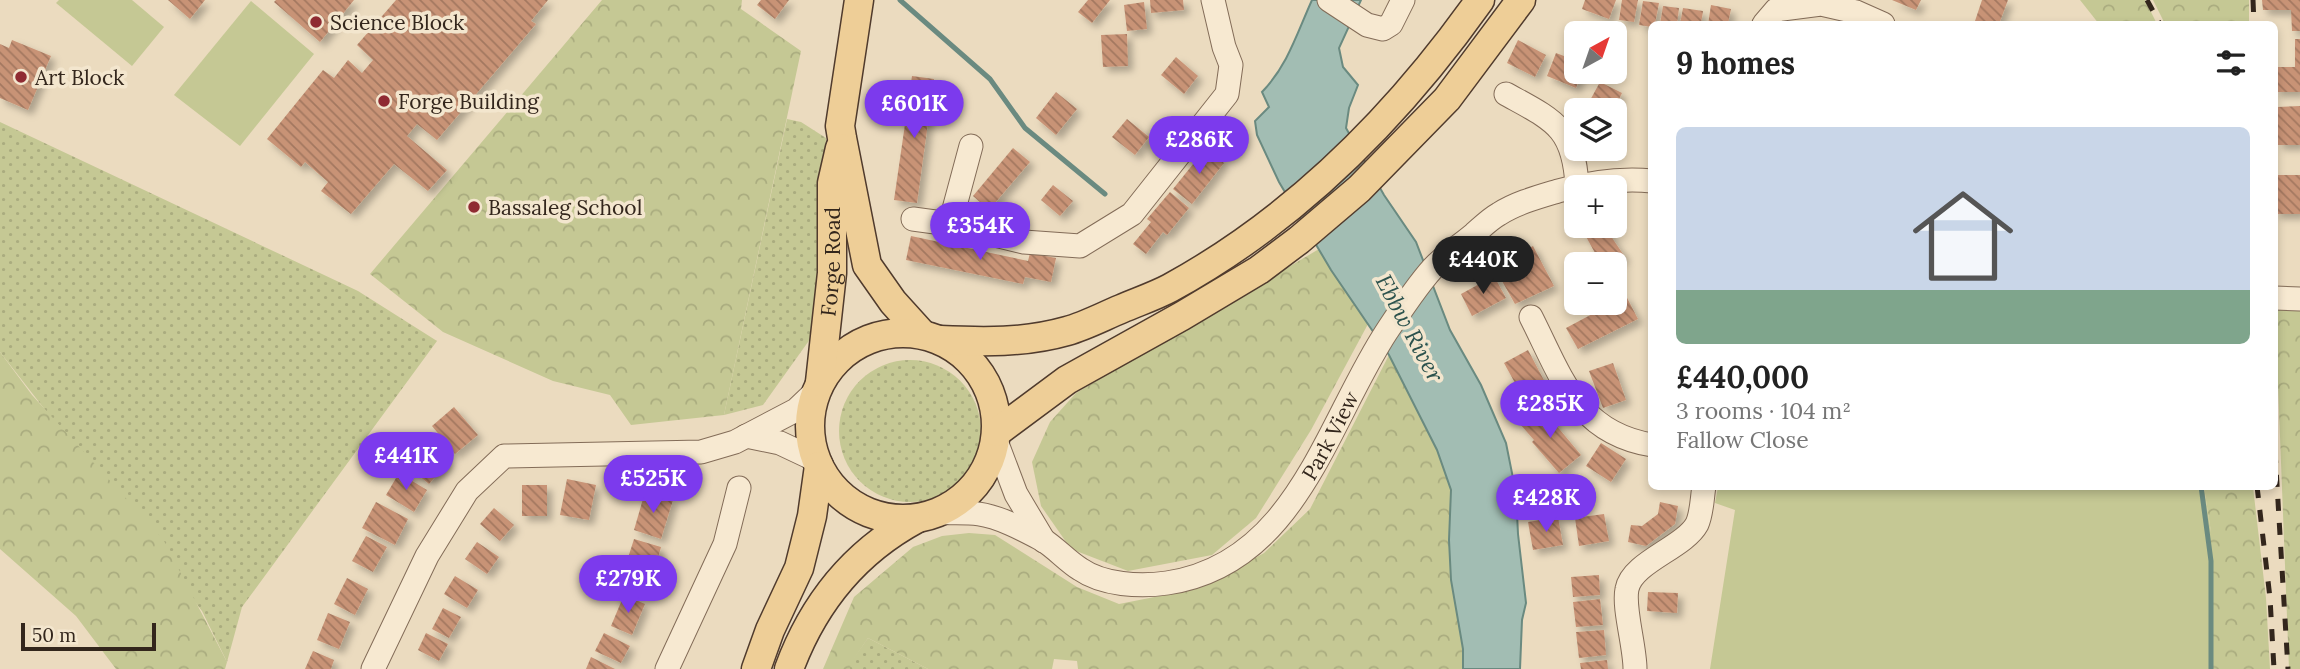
<!DOCTYPE html>
<meta charset="utf-8">
<style>
body{margin:0;font-family:Lora,serif;background:#f2f2f2;color:#222;height:100vh;display:flex;flex-direction:column;font-size:26px;white-space:nowrap}
*{box-sizing:border-box;margin:0}
p{font-size:23px;color:#767676}
.icon{flex:none;width:38px;height:38px;fill:none;stroke:currentColor;stroke-width:2;stroke-linecap:round;stroke-linejoin:round}
.map{position:relative;flex:1;overflow:hidden}
.drawer{position:absolute;left:1648px;top:21px;width:630px;height:469px;display:flex;flex-direction:column;background:#fff;border-radius:10px;box-shadow:0 4px 10px #0003}
.drawer>*{flex:none}
.needle{width:46px;rotate:40deg}
.buttons{position:absolute;left:1564px;top:21px;display:grid;gap:14px}
.buttons a{display:grid;place-items:center;width:63px;height:63px;border-radius:10px;background:#fff;box-shadow:0 4px 10px #0003;font-size:35px}
.scale{position:absolute;left:21px;bottom:18px;width:135px;box-sizing:border-box;padding-left:7px;border:4px solid #33261c;border-top:0;font-size:19px;line-height:24px;white-space:nowrap;color:#33261c;-webkit-text-stroke:5px #f3e6ce;paint-order:stroke}
.price{position:absolute;translate:-50% -60px;padding:0 16px;border-radius:24px;background:#7c3aed;color:#fff;font-size:23px;line-height:46px;filter:drop-shadow(0 2px 4px #0008)}
.price::after{content:'';position:absolute;left:50%;top:42px;width:21px;height:16px;margin-left:-10px;background:inherit;clip-path:polygon(0 0,100% 0,50% 100%)}
.price.active{background:#222;color:#fff}
ul{padding:0;list-style:none}
li{display:grid;align-content:center;gap:14px;height:371px;padding:0 28px}
li span{display:grid;place-items:center;height:217px;border-radius:10px;color:#555}
li>.icon{margin-inline-start:auto}
span .icon{width:126px;height:126px;fill:#fffc;stroke-width:1}
li b{font-size:30px}
h2{display:flex;justify-content:space-between;align-items:center;height:84px;padding:0 28px;font-size:30px}
.map>svg:first-child{display:block}
.grass{fill:url(#grass-dots)}
.forest{fill:url(#forest-crowns)}
.pitch{fill:#c5c894}
.water{fill:#a2bdb3;stroke:#6a8a80;stroke-width:2}
.lines{fill:none;stroke-linecap:round;stroke-linejoin:round}
.stream{stroke:#6a8a80;stroke-width:5}
.building{fill:url(#building-back-hatch);filter:url(#shadow)}
.minor-casing{stroke:#836c58;stroke-width:25}
.major-casing{stroke:#503b2d;stroke-width:31}
.minor{stroke:#f7e9d1;stroke-width:23}
.major{stroke:#eece97;stroke-width:28}
.rail{stroke:#33261c;stroke-width:5;stroke-dasharray:12 12;stroke-linecap:butt}
.poi-dot{fill:#8f2b32;stroke:#f3e6ce;stroke-width:2.5}
.labels{text-anchor:middle;dominant-baseline:central;stroke-width:7;stroke-linejoin:round;paint-order:stroke}
.poi-label{font-size:21px;fill:#33261c;stroke:#f3e6ce;text-anchor:start}
.street-label{font-size:21px;fill:#33261c;stroke:#f3e6ce}
.water-label{font-size:23px;font-style:italic;fill:#2c524d;stroke:#f3e6ce}
</style>
<div class="map">
<svg width="2300" height="669" viewBox="0 0 2300 669">
<defs>
<pattern id="grass-dots" width="8" height="8" patternUnits="userSpaceOnUse" patternTransform="scale(1.75)"><rect width="8" height="8" fill="#c5c894"/><path d="M2 2h.1M6 6h.1" fill="none" stroke="#aaac7f" stroke-width="1.8" stroke-linecap="round"/></pattern>
<pattern id="forest-crowns" width="20" height="18" patternUnits="userSpaceOnUse" patternTransform="scale(1.75)"><rect width="20" height="18" fill="#c5c894"/><path d="M2 6a3 3 0 1 1 6 0M12 15a3 3 0 1 1 6 0" fill="none" stroke="#aaac7f"/></pattern>
<pattern id="building-back-hatch" width="6" height="6" patternUnits="userSpaceOnUse" patternTransform="scale(1.75)"><rect width="6" height="6" fill="#c89376"/><path d="M-1 5l2 2M0 0l6 6M5-1l2 2" fill="none" stroke="#a37860"/></pattern>
<filter id="shadow"><feDropShadow dx="5" dy="5" stdDeviation="3.5" flood-color="#0004"/></filter>
</defs>
<rect width="100%" height="100%" fill="#ebdbbf"/>
<g class="grass">
<path d="M787 119 801 122 826 138 823 247 813 335 763 405 724 415Z"/>
<path d="M0 122 358 291 437 341 242 607 227 662 202 611 0 352Z"/>
<circle cx="910" cy="431" r="71"/>
<path d="M868 638 928 669H850V663Z"/>
</g>
<g class="forest">
<path d="M602 0H742L741 9 801 51 724 415 631 425 610 395 553 381 443 332 370 274Z"/>
<path d="M2080 0H2145L2157 24H2099Z"/>
<path d="M2153 0H2249V24H2165Z"/>
<path d="M1319 249 1368 324 1311 430 1256 518 1212 555 1128 571 1071 549 1041 506 1032 462 1050 422 1076 393Z"/>
<path d="M2275 307 2299 309 2300 311V669H2289Z"/>
<path d="M0 352 32 395 163 539 227 662 225 669H116L76 616 0 549Z"/>
<path d="M1389 355 1437 449 1451 490 1449 540 1463 649V669H1078L1077 661 1054 659 1052 669H928L868 638 851 663 850 669H823L854 597 913 547 942 536 969 533 995 535 1077 587 1119 604 1200 588 1264 553 1310 509Z"/>
<path d="M2204 487H2253L2266 598 2270 669H2211V532Z"/>
</g>
<g class="pitch">
<path d="M59 0H132L164 27 132 66 56 3Z"/>
<path d="M251 1 314 54 240 146 174 95Z"/>
<path d="M1718 487H2204L2211 532V669H1710L1735 510 1715 503Z"/>
</g>
<path class="water" d="M1312 0H1361L1339 48 1343 67 1358 85 1349 108 1346 128 1384 195 1416 242 1450 330 1481 385 1506 443 1516 493 1518 534 1526 603 1522 620 1520 669H1463V649L1451 580 1449 540 1451 490 1437 450 1389 355 1331 270 1279 182 1257 135 1255 121 1269 107 1262 92C1288 65 1297 33 1312 0Z"/>
<g class="lines">
<g class="stream">
<path d="M900 0 990 79 1025 128 1105 194"/>
<path d="M2201 486 2211 561V669"/>
</g>
</g>
<g class="building">
<path d="M168 0H205L190 19Z"/>
<path d="M276 0H354L320 42 274 2Z"/>
<path d="M396 0H548L531 21 536 24 437 140 417 124 407 136 447 170 428 191 394 164 351 214 321 191 328 182 305 162 301 167 267 139 323 70 334 78 348 60 362 73 373 60 357 45Z"/>
<path d="M761 0H789L775 19 757 5Z"/>
<path d="M1088 0H1110L1092 23 1078 12Z"/>
<path d="M1150 0H1183L1184 10 1151 13Z"/>
<path d="M1585 0H1616L1609 19 1582 9Z"/>
<path d="M1622 0H1638L1634 22 1619 20Z"/>
<path d="M1892 0H1921L1916 10Z"/>
<path d="M1982 0H2008L1999 24H1974Z"/>
<path d="M2262 0H2300V31H2292L2291 10H2263Z"/>
<path d="M1643 1 1659 3 1655 24H1652V27L1639 25Z"/>
<path d="M1144 2 1147 29 1127 31 1124 5Z"/>
<path d="M1711 5 1731 9 1728 24H1708Z"/>
<path d="M1663 6 1679 8 1677 24H1660Z"/>
<path d="M1683 8 1703 11 1701 24H1680Z"/>
<path d="M1127 34 1128 66 1103 67 1101 35Z"/>
<path d="M2295 39H2300V92H2275V67H2295Z"/>
<path d="M12 40 51 56 28 110 0 98V44L9 48Z"/>
<path d="M1518 40 1546 55 1535 77 1507 63Z"/>
<path d="M1556 53 1577 61V72H1582L1576 88 1547 76Z"/>
<path d="M1176 57 1198 76 1184 94 1161 75Z"/>
<path d="M912 76 934 79 917 203 894 200Z"/>
<path d="M1600 82 1622 93 1614 110H1600L1588 104Z"/>
<path d="M1056 92 1077 109 1056 135 1036 118Z"/>
<path d="M2300 106V145H2278L2277 107Z"/>
<path d="M1127 119 1149 137 1135 155 1112 137Z"/>
<path d="M1013 148 1030 162 989 210 973 196Z"/>
<path d="M1206 148 1224 163 1192 204 1173 189Z"/>
<rect x="2275" y="175" width="25" height="39"/>
<path d="M1053 185 1073 201 1060 216 1041 200Z"/>
<path d="M1170 192 1189 208 1167 235 1163 232 1146 254 1133 244 1151 222 1147 219Z"/>
<path d="M1593 226H1604L1625 257 1612 264H1601L1583 231Z"/>
<path d="M911 236 1028 261 1030 253 1056 258 1051 282 1025 277 1023 284 906 260Z"/>
<path d="M1533 246 1554 286 1515 304 1502 281 1517 273 1509 259Z"/>
<path d="M1494 276 1506 298 1472 316 1461 294Z"/>
<path d="M1626 296 1638 319 1578 349 1566 328Z"/>
<path d="M1528 350 1548 388 1525 401 1504 363Z"/>
<path d="M1613 363 1626 400 1603 408 1589 371Z"/>
<path d="M1540 406 1581 455 1559 473 1532 442 1534 440 1520 424Z"/>
<path d="M454 407 478 435 455 454 432 426Z"/>
<path d="M420 439 448 462 429 484 401 461Z"/>
<path d="M1601 443 1626 459 1611 482 1586 466Z"/>
<path d="M399 473 427 490 414 512 386 495Z"/>
<path d="M567 479 596 485 589 520 560 515Z"/>
<rect x="522" y="485" width="25" height="31"/>
<path d="M645 492 673 500 661 539 634 530Z"/>
<path d="M376 502 408 519 395 545 362 528Z"/>
<path d="M1660 502 1678 506 1675 524 1646 546 1628 542 1631 525 1642 526 1658 514Z"/>
<path d="M494 508 514 525 500 541 480 524Z"/>
<path d="M1604 514 1609 541 1579 546 1575 518Z"/>
<path d="M1558 517 1563 545 1533 550 1528 522Z"/>
<path d="M366 536 387 547 373 572 352 561Z"/>
<path d="M634 539 661 547 656 566 628 558Z"/>
<path d="M477 542 499 557 487 574 465 559Z"/>
<path d="M626 567 653 575 648 594 620 586Z"/>
<path d="M1599 575 1600 595 1573 597 1571 577Z"/>
<path d="M455 576 478 590 467 608 444 594Z"/>
<path d="M347 578 368 589 355 615 334 604Z"/>
<path d="M1648 592 1678 593 1677 613 1647 611Z"/>
<path d="M624 595 645 604 632 635 611 626Z"/>
<path d="M1600 599 1603 625 1576 627 1573 602Z"/>
<path d="M443 608 461 617 449 638 432 629Z"/>
<path d="M328 613 350 622 339 649 317 640Z"/>
<path d="M1604 630 1606 655 1579 658 1576 632Z"/>
<path d="M426 633 448 644 439 661 418 650Z"/>
<path d="M604 633 630 646 621 663 595 651Z"/>
<path d="M313 651 334 660 331 669H305Z"/>
<path d="M591 657 615 669H586Z"/>
<path d="M1607 660 1608 669H1581L1580 663Z"/>
</g>
<g class="lines">
<g class="minor-casing">
<g id="minor">
<path d="M1329 0 1367 25 1383 29 1391 24 1403 0"/>
<path d="M1764 24 1776 10 1821 4 1856 12 1883 24"/>
<path d="M1506 94C1553 120 1574 127 1577 186"/>
<path d="M913 219 950 224 1024 242 1080 246 1132 214 1227 94 1231 65 1224 47 1213 0"/>
<path d="M950 224 971 146"/>
<path d="M2275 298 2300 299"/>
<path d="M1531 317C1561 376 1577 433 1652 445"/>
<path d="M746 436 780 443 816 460"/>
<path d="M996 441 1016 494 1044 541"/>
<path id="s1" d="M937 513C951 513 966 512 979 514 1000 517 1024 530 1043 540 1056 548 1067 561 1080 569 1103 585 1140 587 1167 583 1296 564 1326 424 1387 331 1399 313 1422 278 1437 264 1449 253 1462 244 1474 234 1482 227 1490 219 1499 214 1516 203 1538 197 1558 191 1587 183 1622 178 1652 181"/>
<path d="M373 669 427 556 467 491 504 456 701 452 735 442 796 410 816 391"/>
<path d="M667 669 725 544 739 488"/>
<path d="M1635 669C1635 646 1623 608 1627 589 1632 562 1684 548 1697 524 1702 513 1702 498 1704 486"/>
</g>
</g>
<g class="major-casing">
<g id="major">
<path d="M859 0 840 126 842 138 867 265 893 302 922 334"/>
<circle cx="903" cy="426" r="93"/>
<path d="M940 340C983 342 1025 343 1067 331 1085 326 1104 316 1121 309 1137 302 1155 296 1170 288 1296 219 1397 117 1480 0"/>
<path id="s2" d="M820 382 832 273V183L840 148"/>
<path d="M997 432 1067 380 1182 316 1259 270 1299 240 1359 189 1447 99 1521 0"/>
<path d="M756 669 770 630 799 568 812 516 819 466"/>
<path d="M789 669C813 604 855 552 916 519"/>
</g>
</g>
<use href="#minor" class="minor"/>
<use href="#major" class="major"/>
<g class="rail">
<path d="M2147 0 2160 24"/>
<path d="M2253 0 2254 24"/>
<path d="M2275 451 2288 669"/>
<path d="M2257 486 2270 598 2274 669"/>
</g>
</g>
<g class="poi-dot">
<circle cx="316" cy="22" r="7"/>
<circle cx="21" cy="77" r="7"/>
<circle cx="384" cy="101" r="7"/>
<circle cx="474" cy="207" r="7"/>
</g>
<g class="labels">
<g class="poi-label">
<text x="330" y="22">Science Block</text>
<text x="35" y="77">Art Block</text>
<text x="398" y="101">Forge Building</text>
<text x="488" y="207">Bassaleg School</text>
</g>
<g class="street-label">
<text stroke="none"><textPath href="#s2" startOffset="121">Forge Road</textPath></text>
<text stroke="none"><textPath href="#s1" startOffset="478">Park View</textPath></text>
</g>
<g class="water-label">
<text transform="translate(1410 328) rotate(62)">Ebbw River</text>
</g>
</g>
</svg>
<div class="buttons">
<a><svg class="needle" viewBox="-14 -14 28 28"><path d="M0-13l5 13h-10z" fill="#e53935"/><path d="M0 13l5-13h-10z" fill="#767676"/></svg></a>
<a><svg class="icon" aria-label="layers" viewBox="0 0 24 24"><path d="M12 4l9 5-9 5-9-5zM3 14l9 5 9-5"/></svg></a>
<a>+</a>
<a>−</a>
</div>
<div class="scale">50 m</div>
<b class="price" style="left:914px;top:140px">£601K</b>
<b class="price" style="left:1199px;top:176px">£286K</b>
<b class="price" style="left:980px;top:262px">£354K</b>
<b class="price active" style="left:1483px;top:296px">£440K</b>
<b class="price" style="left:1550px;top:440px">£285K</b>
<b class="price" style="left:406px;top:492px">£441K</b>
<b class="price" style="left:653px;top:515px">£525K</b>
<b class="price" style="left:1546px;top:534px">£428K</b>
<b class="price" style="left:628px;top:615px">£279K</b>
<section class="drawer">
<h2>9 homes<svg class="icon" aria-label="filters" viewBox="0 0 24 24"><path d="M4 7h16M4 17h16"/><circle cx="9" cy="7" r="2"/><circle cx="15" cy="17" r="2"/></svg></h2>
<ul>
<li><span style="background:linear-gradient(#c9d6e8 75%,#7fa58c 0)"><svg class="icon" aria-label="home" viewBox="0 0 24 24"><path d="M3 11l9-7 9 7M6 9v11h12V9"/></svg></span><div><b>£440,000</b><p>3 rooms · 104 m²</p><p>Fallow Close</p></div></li>
</ul>
</section>
</div>
